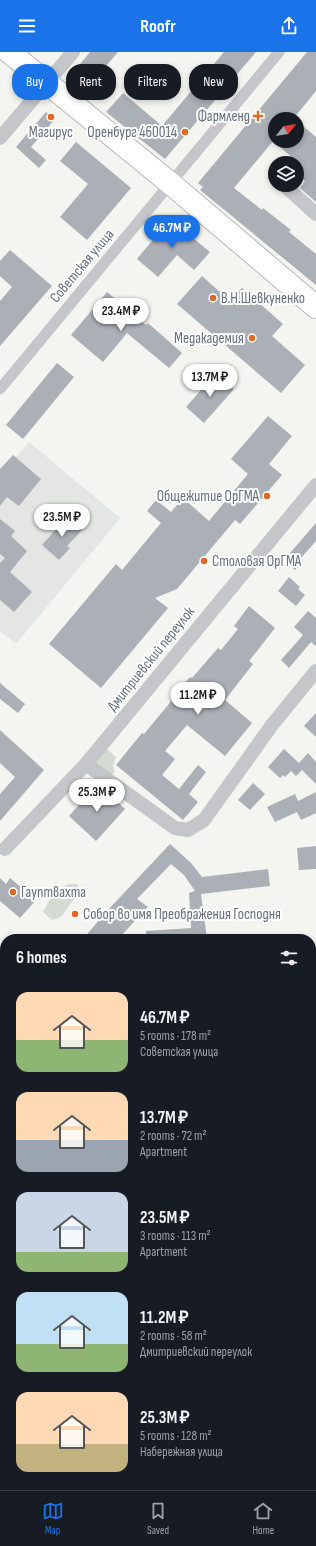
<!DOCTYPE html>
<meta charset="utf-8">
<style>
body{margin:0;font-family:"Sofia Sans Condensed",sans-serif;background:#20242c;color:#f1f3f6;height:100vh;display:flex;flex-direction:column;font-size:15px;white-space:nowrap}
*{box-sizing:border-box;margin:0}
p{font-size:13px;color:#9ea1a6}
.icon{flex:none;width:22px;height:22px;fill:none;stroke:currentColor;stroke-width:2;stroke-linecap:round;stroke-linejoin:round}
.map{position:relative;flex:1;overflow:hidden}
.drawer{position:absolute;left:0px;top:882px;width:316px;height:556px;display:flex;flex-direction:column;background:#171b24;border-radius:16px 16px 0 0;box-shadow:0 2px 6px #0003}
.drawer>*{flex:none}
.top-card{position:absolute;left:12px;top:12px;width:292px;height:36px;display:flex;gap:8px}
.needle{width:26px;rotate:60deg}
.buttons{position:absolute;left:268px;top:60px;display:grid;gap:8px}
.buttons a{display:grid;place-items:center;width:36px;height:36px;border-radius:50%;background:#171b24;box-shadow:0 2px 6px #0003;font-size:20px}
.price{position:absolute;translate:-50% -34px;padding:0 9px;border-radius:14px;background:#fff;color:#222;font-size:13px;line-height:26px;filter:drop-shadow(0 1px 2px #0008)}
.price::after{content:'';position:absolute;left:50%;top:24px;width:12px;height:9px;margin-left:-6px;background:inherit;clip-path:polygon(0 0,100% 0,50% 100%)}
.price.active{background:#1a73e8;color:#fff}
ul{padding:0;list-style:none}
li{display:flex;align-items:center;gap:12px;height:100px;padding:0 16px}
li span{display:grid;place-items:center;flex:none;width:112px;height:80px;border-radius:12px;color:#555}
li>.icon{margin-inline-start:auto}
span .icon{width:48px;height:48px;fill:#fffc;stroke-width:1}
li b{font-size:17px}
h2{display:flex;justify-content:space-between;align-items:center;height:48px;padding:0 16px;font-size:17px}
.chip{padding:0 14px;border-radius:16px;background:#171b24;box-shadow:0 2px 6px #0003;font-size:14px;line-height:36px}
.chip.active{background:#1a73e8;color:#fff}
header{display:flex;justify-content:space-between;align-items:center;height:52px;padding:0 16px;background:#1a73e8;color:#fff;font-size:18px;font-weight:700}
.tabs{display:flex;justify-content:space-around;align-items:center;height:56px;border-top:1px solid #363941;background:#171b24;font-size:11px;color:#9ea1a6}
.tabs a{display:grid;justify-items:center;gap:2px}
.tabs .active{color:#1a73e8}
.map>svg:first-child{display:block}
.built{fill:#e4e6e4}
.green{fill:#d4dbd1}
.water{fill:#bdc5cc}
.building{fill:#aab0b6}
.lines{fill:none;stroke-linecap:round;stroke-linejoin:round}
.primary-casing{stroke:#b5b7bc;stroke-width:24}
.pedestrian{stroke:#c4c6ca;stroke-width:11}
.minor{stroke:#c4c6ca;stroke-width:14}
.primary{stroke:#fff;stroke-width:22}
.rail{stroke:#a2a6ad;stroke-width:3;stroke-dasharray:6 3;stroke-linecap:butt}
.poi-dot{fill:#e06924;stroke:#fff;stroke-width:1.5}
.labels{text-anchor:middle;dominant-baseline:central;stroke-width:4;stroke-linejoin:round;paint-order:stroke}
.poi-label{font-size:15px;fill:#647081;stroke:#fff;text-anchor:end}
.street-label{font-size:15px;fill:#647081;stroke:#fff}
</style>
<header><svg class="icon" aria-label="menu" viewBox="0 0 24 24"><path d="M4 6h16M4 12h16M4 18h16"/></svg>Roofr<svg class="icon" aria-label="share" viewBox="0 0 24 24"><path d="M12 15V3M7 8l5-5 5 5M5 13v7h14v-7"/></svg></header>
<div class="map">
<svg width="316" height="1438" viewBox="0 0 316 1438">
<rect width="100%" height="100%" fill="#f4f4f0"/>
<path class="built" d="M29 390 120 466 16 592 0 579V425Z"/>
<g class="green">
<path d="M102 693 116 705C114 710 112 715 115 719L109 727 92 713Z"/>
<path d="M70 832H77C78 834 79 836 79 839 78 842 66 858 64 861 61 865 57 867 52 868L43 860C48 849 58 835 70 832Z"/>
<path d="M0 1349 5 1352V1433H149L157 1438H0Z"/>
</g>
<g class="water">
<path d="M0 1152 5 1154V1352L0 1349Z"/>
<path d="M311 1317 316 1320V1438H157L149 1433H311Z"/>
</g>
<g class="building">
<path d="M90 0H118L94 28 92 27 82 39 68 27Z"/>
<path d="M224 0H256L165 107 106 60 123 41 162 74Z"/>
<path d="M307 0H316V39L293 67H275V87L273 89H297V69L316 85V150L300 136 305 129 297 123V119L302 114 273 89 234 136 262 158 263 156 291 178 289 180 316 202V233L200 138 203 135 198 131Z"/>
<path d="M46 60 55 67 31 95 46 108 39 116 16 95Z"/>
<path d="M76 90 131 136 87 188 60 165 88 132 60 109Z"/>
<path d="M170 167 210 200 194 218 177 203 158 225 137 207Z"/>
<path d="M10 198 52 234 0 294V249L12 235 0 224V209Z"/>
<path d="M202 224 230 249 242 236 283 272 272 284 305 313 281 341 177 252Z"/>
<path d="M107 240 146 273 148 271 182 301 169 316 127 281 103 310 71 283Z"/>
<path d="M57 311 74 325 23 387 6 373Z"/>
<path d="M216 321 234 337 204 371 186 355Z"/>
<path d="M268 364 292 384 269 412 282 423 240 472 235 468 177 537 155 546 168 556 101 636 49 592 116 512 122 518 161 471 147 459 156 448 171 460 183 446 209 469 248 422 231 407Z"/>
<path d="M13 403 41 427 19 454 7 445 0 454V417Z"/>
<path d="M67 465 82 478 67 494 70 496 59 508 42 493Z"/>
<path d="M0 467 15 479 11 484 27 499 10 520 32 540 14 560 0 548V511L5 506 0 502Z"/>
<path d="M316 471V489L300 507 303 509 295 518 284 508Z"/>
<path d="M289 525 300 535 298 537 305 543 296 554 278 539Z"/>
<path d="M249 554 275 576 249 609 253 612 225 648 252 671 225 704 187 673 165 699 175 707 162 723 179 737 198 713 206 720 189 742 198 750 183 768 116 713 142 681 144 682 182 636 181 635 190 625 192 626 218 596 221 598 238 577 234 574Z"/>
<path d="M308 559 316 566V594L311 590 289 616 281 608 303 583 294 575Z"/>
<path d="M0 631 25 652 18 661 0 647Z"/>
<path d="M316 661V685L304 674Z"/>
<path d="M0 678 44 718 0 769V742L15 725 0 711Z"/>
<path d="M284 697 299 711 308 701 316 710V732L302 718 296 724 291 719 285 725 283 723 280 726 268 715Z"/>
<path d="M253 731 265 742 250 758 238 748Z"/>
<path d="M93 737H103L125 757 96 789 69 764Z"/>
<path d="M316 740V761L301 768 297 760 275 770 267 755 295 742 298 749Z"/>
<path d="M170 792 191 811 202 825 268 817 270 834 201 842 207 887H146V879L191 876 189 841 195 839 184 823 171 812 137 847 148 855 118 887H83L107 859Z"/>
<path d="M316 794V817L299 818 297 796Z"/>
<path d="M0 826 6 832 10 826 36 848 20 866 0 849Z"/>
</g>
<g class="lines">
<g class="primary-casing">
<path id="primary" d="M9 0 170 131 316 255"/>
</g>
<g class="pedestrian">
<path d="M0 337 279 0"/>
<path d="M0 1119 5 1122"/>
<path d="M311 1273 316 1275"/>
</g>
<g class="minor">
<path d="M0 86 73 0"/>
<path d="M284 133 316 162"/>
<path d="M86 712 175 776 188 778 204 768 272 673 316 619"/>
<path d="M5 797 86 712 316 433"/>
</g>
<use href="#primary" class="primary"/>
<g class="rail">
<path d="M0 1112 5 1115"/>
<path d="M311 1259 316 1261"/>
</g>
</g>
<g class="poi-dot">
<path d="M256 58h4v4h4v4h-4v4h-4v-4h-4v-4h4z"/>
<circle cx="51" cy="65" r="4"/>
<circle cx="185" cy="80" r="4"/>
<circle cx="213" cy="246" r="4"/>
<circle cx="252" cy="286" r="4"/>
<circle cx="267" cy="444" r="4"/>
<circle cx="204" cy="509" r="4"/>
<circle cx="13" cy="840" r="4"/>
<circle cx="75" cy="862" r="4"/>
</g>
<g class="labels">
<g class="poi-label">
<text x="250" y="64">Фармленд</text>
<text x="51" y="80" text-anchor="middle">Магирус</text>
<text x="177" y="80">Оренбург 460014</text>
<text x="221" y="246" text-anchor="start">В.Н.Шевкуненко</text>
<text x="244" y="286">Медакадемия</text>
<text x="259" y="444">Общежитие ОрГМА</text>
<text x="212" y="509" text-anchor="start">Столовая ОрГМА</text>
<text x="21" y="840" text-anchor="start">Гауптвахта</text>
<text x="83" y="862" text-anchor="start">Собор во имя Преображения Господня</text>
</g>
<g class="street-label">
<text transform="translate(82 214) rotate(-50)">Советская улица</text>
<text transform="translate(151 607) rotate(-51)">Дмитриевский переулок</text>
</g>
</g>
</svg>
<div class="buttons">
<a><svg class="needle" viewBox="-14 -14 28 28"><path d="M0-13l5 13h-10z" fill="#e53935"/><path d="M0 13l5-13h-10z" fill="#9ea1a6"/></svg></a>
<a><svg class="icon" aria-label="layers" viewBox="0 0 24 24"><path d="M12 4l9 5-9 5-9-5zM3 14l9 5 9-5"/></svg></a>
</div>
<b class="price active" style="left:172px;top:197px">46.7M ₽</b>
<b class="price" style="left:121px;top:280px">23.4M ₽</b>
<b class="price" style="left:210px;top:346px">13.7M ₽</b>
<b class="price" style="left:62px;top:486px">23.5M ₽</b>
<b class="price" style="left:198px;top:664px">11.2M ₽</b>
<b class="price" style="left:97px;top:761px">25.3M ₽</b>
<div class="top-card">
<a class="chip active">Buy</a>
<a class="chip">Rent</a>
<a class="chip">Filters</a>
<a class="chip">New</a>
</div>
<section class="drawer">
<h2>6 homes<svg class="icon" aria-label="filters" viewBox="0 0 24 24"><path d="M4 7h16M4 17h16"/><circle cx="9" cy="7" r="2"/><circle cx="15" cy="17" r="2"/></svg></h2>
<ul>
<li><span style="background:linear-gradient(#ffd9b3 60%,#8fb573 0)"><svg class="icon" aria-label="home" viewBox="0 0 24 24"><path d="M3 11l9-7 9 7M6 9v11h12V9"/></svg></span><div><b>46.7M ₽</b><p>5 rooms · 178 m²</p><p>Советская улица</p></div></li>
<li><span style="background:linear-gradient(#ffd9b3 60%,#9aa5b1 0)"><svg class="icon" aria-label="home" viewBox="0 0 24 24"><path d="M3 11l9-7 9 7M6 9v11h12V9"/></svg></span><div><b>13.7M ₽</b><p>2 rooms · 72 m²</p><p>Apartment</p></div></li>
<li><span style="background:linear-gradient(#c9d6e8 75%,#8fb573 0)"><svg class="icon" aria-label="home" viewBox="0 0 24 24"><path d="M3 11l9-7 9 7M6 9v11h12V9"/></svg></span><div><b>23.5M ₽</b><p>3 rooms · 113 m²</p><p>Apartment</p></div></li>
<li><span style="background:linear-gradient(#bfe0f5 65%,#8fb573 0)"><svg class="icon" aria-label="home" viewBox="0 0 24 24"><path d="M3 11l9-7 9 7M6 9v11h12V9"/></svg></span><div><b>11.2M ₽</b><p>2 rooms · 58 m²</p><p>Дмитриевский переулок</p></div></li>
<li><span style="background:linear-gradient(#ffd9b3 65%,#c2b280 0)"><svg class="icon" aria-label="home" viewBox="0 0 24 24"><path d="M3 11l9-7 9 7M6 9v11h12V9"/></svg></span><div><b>25.3M ₽</b><p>5 rooms · 128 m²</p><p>Набережная улица</p></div></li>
</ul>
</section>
</div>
<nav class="tabs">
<a class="active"><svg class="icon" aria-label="map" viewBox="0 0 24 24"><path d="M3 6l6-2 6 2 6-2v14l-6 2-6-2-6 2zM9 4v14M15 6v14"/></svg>Map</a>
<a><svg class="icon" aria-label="saved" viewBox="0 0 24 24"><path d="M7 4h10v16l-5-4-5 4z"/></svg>Saved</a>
<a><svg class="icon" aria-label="home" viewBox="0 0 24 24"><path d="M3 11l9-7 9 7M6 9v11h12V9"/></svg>Home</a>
</nav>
